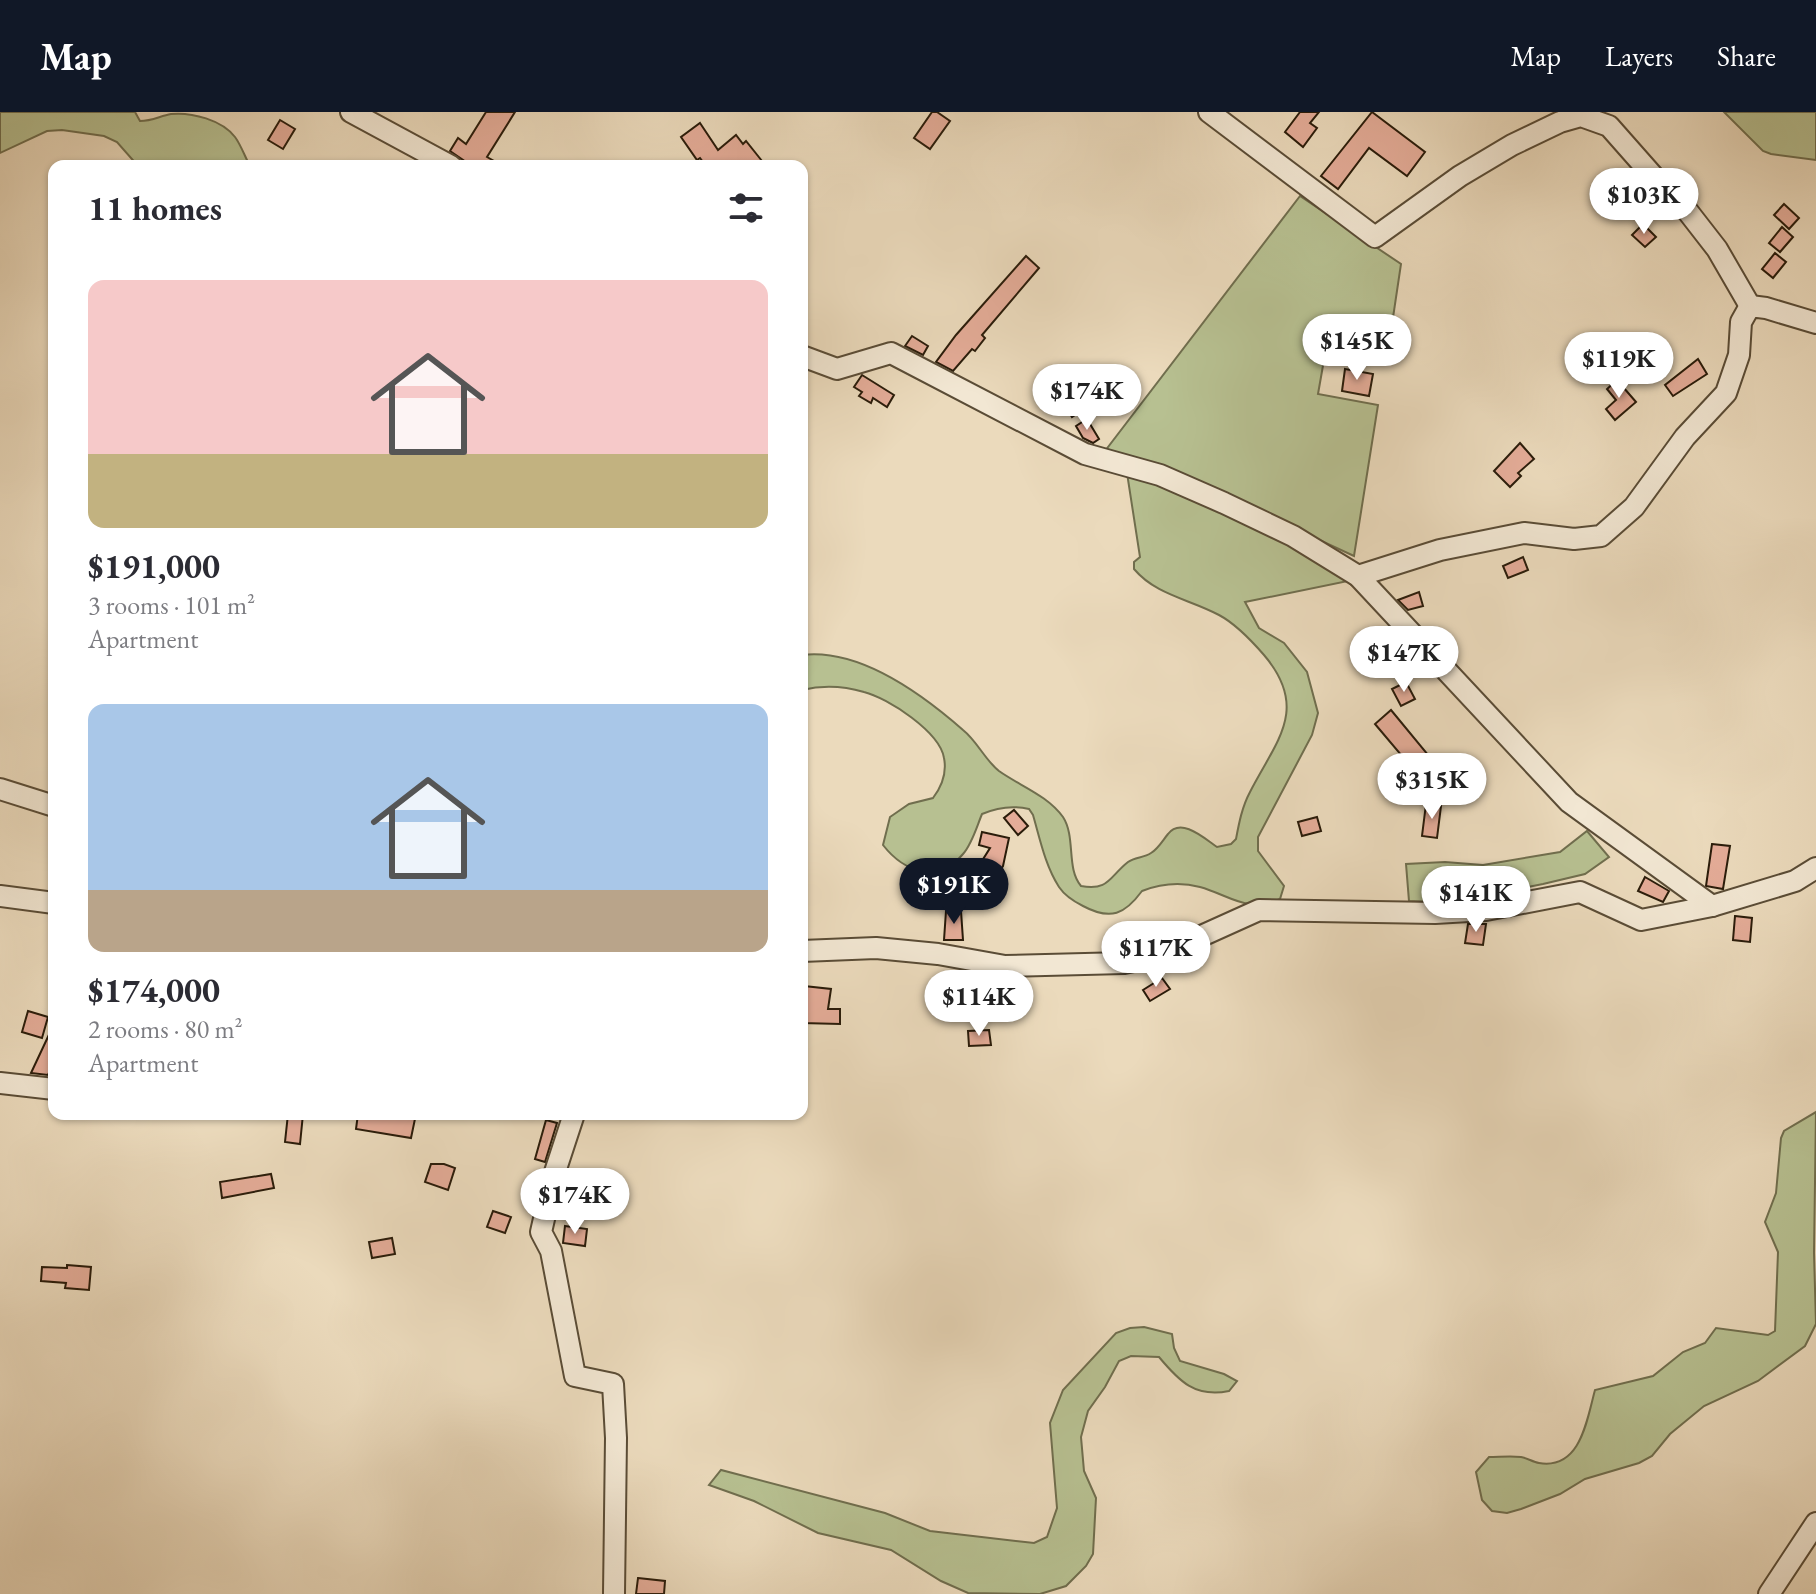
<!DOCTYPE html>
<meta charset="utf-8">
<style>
body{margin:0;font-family:"EB Garamond",serif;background:#f7f7f7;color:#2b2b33;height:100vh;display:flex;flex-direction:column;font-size:30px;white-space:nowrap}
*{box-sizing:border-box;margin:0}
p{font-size:26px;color:#7c7c81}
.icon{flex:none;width:44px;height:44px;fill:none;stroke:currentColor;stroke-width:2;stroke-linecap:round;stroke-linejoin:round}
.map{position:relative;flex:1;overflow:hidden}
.side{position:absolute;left:48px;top:48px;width:760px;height:960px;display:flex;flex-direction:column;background:#fff;border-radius:16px;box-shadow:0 2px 6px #0004}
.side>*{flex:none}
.price{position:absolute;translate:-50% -68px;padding:0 18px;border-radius:28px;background:#fff;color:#222;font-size:26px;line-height:52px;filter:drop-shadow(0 2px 4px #0008)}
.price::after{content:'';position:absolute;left:50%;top:48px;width:24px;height:18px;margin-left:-12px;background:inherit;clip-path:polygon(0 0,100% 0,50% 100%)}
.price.current{background:#111827;color:#fff}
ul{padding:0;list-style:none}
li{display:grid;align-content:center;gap:16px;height:424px;padding:0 40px}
li span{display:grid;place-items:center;height:248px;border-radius:16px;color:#555}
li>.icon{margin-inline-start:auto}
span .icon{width:144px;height:144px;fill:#fffc;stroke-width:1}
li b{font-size:34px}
h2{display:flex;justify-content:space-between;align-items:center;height:96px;padding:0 40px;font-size:34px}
header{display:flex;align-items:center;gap:48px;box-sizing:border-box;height:112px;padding:0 40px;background:#111827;color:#fff}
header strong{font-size:38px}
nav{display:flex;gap:44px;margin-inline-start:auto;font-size:28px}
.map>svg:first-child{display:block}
.green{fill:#b7c091;stroke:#706e4e;stroke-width:2}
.building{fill:#e4ac98;stroke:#2a1c0a;stroke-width:2}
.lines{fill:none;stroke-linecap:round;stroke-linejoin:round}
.minor-casing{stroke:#5a4c36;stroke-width:24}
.minor{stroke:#f2e7d3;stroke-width:20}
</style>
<header>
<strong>Map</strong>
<nav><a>Map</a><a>Layers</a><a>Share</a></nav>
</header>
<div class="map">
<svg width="1816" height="1482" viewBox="0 0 1816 1482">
<rect width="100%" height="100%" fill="#ebdabc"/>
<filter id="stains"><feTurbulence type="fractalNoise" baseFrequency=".0025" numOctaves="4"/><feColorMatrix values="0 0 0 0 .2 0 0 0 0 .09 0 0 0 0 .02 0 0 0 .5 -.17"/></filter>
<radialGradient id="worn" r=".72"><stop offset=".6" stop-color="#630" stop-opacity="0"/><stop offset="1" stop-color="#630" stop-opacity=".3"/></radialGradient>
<g class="green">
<path d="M0 0H135L140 9C152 9 160 4 171 2 192 0 222 8 235 25 241 33 245 45 250 54H138L117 30 104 24 62 18 47 19 0 41Z"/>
<path d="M1724 0H1816V48L1771 42 1763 39Z"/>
<path d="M1300 84 1401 152 1391 219 1331 208 1318 282 1378 293 1354 444 1231 387 1105 339Z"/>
<path d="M1127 361 1158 368 1294 427 1348 469 1245 490 1259 516 1284 531 1307 560 1318 601 1312 623 1258 725V739L1284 774 1280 787C1248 802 1229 783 1200 775 1181 770 1160 772 1142 779 1125 802 1111 809 1083 794 1073 789 1065 784 1059 775 1045 753 1040 727 1033 703L1029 697C1012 693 998 695 982 702 977 714 972 732 963 742 938 772 904 760 883 733L890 705 909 692 933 686C942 674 947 661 944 646 940 620 888 586 864 580 844 574 822 573 802 578V543C859 536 922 582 963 618 977 629 985 648 999 659 1020 674 1047 683 1063 705 1076 725 1066 757 1081 774 1109 779 1109 765 1128 750 1135 745 1144 746 1151 741 1158 737 1163 728 1168 722 1181 705 1204 726 1217 735L1231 732 1236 727C1239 711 1242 695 1250 680 1276 629 1310 597 1264 543 1251 528 1236 512 1219 503 1189 487 1156 483 1134 457V450L1140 445Z"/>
<path d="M1587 719 1609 745 1585 762 1543 772 1449 791 1409 789 1406 752 1445 750 1483 753 1560 740Z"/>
<path d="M1816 1000 1814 1141 1816 1212 1805 1234 1758 1269 1704 1294 1670 1322 1652 1344 1639 1351 1585 1367 1560 1382 1521 1397 1507 1401 1492 1399 1482 1388 1476 1360 1489 1345C1499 1345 1511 1344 1521 1345 1527 1346 1533 1350 1539 1351 1581 1358 1587 1307 1595 1278L1653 1264 1683 1240 1705 1231 1716 1216 1768 1223 1775 1219 1778 1140 1765 1110 1776 1081 1781 1026 1784 1019Z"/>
<path d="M1144 1215 1172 1222 1174 1236 1180 1249 1224 1262 1237 1269 1229 1279C1195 1286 1179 1269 1159 1245L1131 1244 1119 1249 1105 1275 1088 1299 1081 1325 1084 1359 1096 1386 1093 1442 1086 1454 1066 1474 1040 1482 968 1481 941 1469 891 1438 818 1421 754 1389 709 1373 721 1358 885 1401 930 1419 1034 1431 1047 1425 1057 1396 1050 1311 1063 1278 1116 1221 1130 1216Z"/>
</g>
<g class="building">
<path d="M486 0H515L487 45 503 54H472L450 39 458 26 466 32Z"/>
<path d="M932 0H937L950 9 930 37 914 26Z"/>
<path d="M1300 0H1319L1310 11 1317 16 1303 35 1285 20Z"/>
<path d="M1372 0 1425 40 1407 64 1369 36 1338 77 1321 64Z"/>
<path d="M280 8 295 17 283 37 268 28Z"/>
<path d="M700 11 718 38 736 23 743 32 746 29 766 54H698L703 50 700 46 697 48 681 25Z"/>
<path d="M1601 64 1634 95 1625 105 1592 74Z"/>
<path d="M1784 92 1799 106 1789 117 1774 103Z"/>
<path d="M1643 112 1656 125 1645 135 1632 123Z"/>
<path d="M1782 115 1793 125 1780 140 1769 131Z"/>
<path d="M1775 141 1786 150 1773 166 1762 157Z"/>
<path d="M1026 144 1039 156 982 223 985 226 975 239 972 237 953 259 936 250 956 223Z"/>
<path d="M912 224 928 234 923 243 905 234Z"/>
<path d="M1698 247 1707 262 1673 284 1665 273Z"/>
<path d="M1345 257 1373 262 1369 284 1342 279Z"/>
<path d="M862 263 894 283 887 295 873 286 871 291 859 284 862 280 854 275Z"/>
<path d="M1617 268 1636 290 1615 308 1606 297 1616 288 1607 277Z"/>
<path d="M1082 277 1092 291 1072 305 1063 290Z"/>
<path d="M1087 307 1099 327 1093 331 1083 326 1076 314Z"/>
<path d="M1520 331 1534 347 1518 361 1521 364 1510 375 1494 359Z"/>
<path d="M1523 445 1528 458 1508 466 1503 454Z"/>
<path d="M1419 480 1423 494 1408 498 1398 488Z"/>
<path d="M1406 570 1415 587 1401 594 1392 577Z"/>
<path d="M1391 598 1429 644 1413 657 1375 612Z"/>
<path d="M1426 692 1441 694 1437 726 1422 724Z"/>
<path d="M1014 698 1028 714 1018 723 1004 706Z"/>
<path d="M1317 705 1321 719 1302 724 1298 710Z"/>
<path d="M982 720 1009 726 1003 754 992 771 975 760 990 736 979 733Z"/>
<path d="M1712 732 1730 734 1723 777 1706 774Z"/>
<path d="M1645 765 1669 779 1663 790 1638 779Z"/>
<path d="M946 799H961L963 828H944Z"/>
<path d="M1735 804 1752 806 1750 830 1733 828Z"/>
<path d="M1468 812H1486L1483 833 1465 831Z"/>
<path d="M1162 866 1170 877 1150 889 1143 878Z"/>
<path d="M804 874 831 877 828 897H840V912L802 911Z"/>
<path d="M28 899 48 905 42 926 22 920Z"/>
<path d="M54 912V950L48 963 31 961Z"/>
<path d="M989 918 991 933 969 934 968 919Z"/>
<path d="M288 1002H303L300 1032 285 1030Z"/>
<path d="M358 1002H416L411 1026 356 1017Z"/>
<path d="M546 1008 557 1011 545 1050 535 1047Z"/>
<path d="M431 1052H444L455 1056 448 1078 425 1070Z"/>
<path d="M271 1062 274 1076 222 1086 220 1070Z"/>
<path d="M493 1099 511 1105 505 1121 487 1115Z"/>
<path d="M565 1114 587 1117 585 1134 563 1131Z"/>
<path d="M392 1126 395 1142 372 1146 369 1130Z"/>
<path d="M67 1153 91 1155 89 1178 65 1176 66 1171 41 1169 42 1155 67 1156Z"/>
<path d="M638 1466 665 1469 664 1482H636Z"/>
</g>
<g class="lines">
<g class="minor-casing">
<g id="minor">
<path d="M351 0 451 54"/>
<path d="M1209 0 1375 125 1460 64 1512 33 1560 10 1581 4 1609 14 1654 65 1675 83 1717 137 1750 194"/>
<path d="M802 244 837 257 891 241 1085 342 1160 363 1224 391 1293 424 1358 464 1569 690 1712 794"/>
<path d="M1358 464 1440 438 1524 421 1574 427 1601 424 1634 395 1685 325 1726 281 1739 243 1741 210 1750 194 1766 196 1816 211"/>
<path d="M0 677 54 694"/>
<path d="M0 784 54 791"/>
<path d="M802 839 876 836 938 842 1005 854 1124 851 1157 844 1259 798 1435 801 1486 798 1580 780 1641 808 1712 794 1795 769 1816 756"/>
<path d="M0 971 54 977"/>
<path d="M574 1002 554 1063 541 1120 551 1139 575 1264 613 1272 616 1326 614 1482"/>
<path d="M1769 1482 1816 1411"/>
</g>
</g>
<use href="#minor" class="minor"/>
</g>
<rect width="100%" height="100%" filter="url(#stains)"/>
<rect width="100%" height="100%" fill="url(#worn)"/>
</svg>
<b class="price" style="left:1644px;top:124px">$103K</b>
<b class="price" style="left:1357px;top:270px">$145K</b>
<b class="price" style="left:1619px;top:288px">$119K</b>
<b class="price" style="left:1087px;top:320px">$174K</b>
<b class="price" style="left:1404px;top:582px">$147K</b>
<b class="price" style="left:1432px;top:709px">$315K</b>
<b class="price current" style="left:954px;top:814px">$191K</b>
<b class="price" style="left:1476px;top:822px">$141K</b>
<b class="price" style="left:1156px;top:877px">$117K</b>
<b class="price" style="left:979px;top:926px">$114K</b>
<b class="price" style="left:575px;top:1124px">$174K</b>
<section class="side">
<h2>11 homes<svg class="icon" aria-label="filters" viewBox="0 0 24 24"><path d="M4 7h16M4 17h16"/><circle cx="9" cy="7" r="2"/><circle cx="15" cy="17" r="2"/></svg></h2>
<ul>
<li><span style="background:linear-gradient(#f6c9c9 70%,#c2b280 0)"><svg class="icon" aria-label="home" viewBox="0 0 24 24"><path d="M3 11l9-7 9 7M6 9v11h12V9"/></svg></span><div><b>$191,000</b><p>3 rooms · 101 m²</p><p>Apartment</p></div></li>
<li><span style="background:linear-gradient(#a9c7e8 75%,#b9a48a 0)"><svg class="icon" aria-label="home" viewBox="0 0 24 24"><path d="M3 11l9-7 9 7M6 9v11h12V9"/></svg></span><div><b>$174,000</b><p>2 rooms · 80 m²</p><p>Apartment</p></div></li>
</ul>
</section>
</div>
